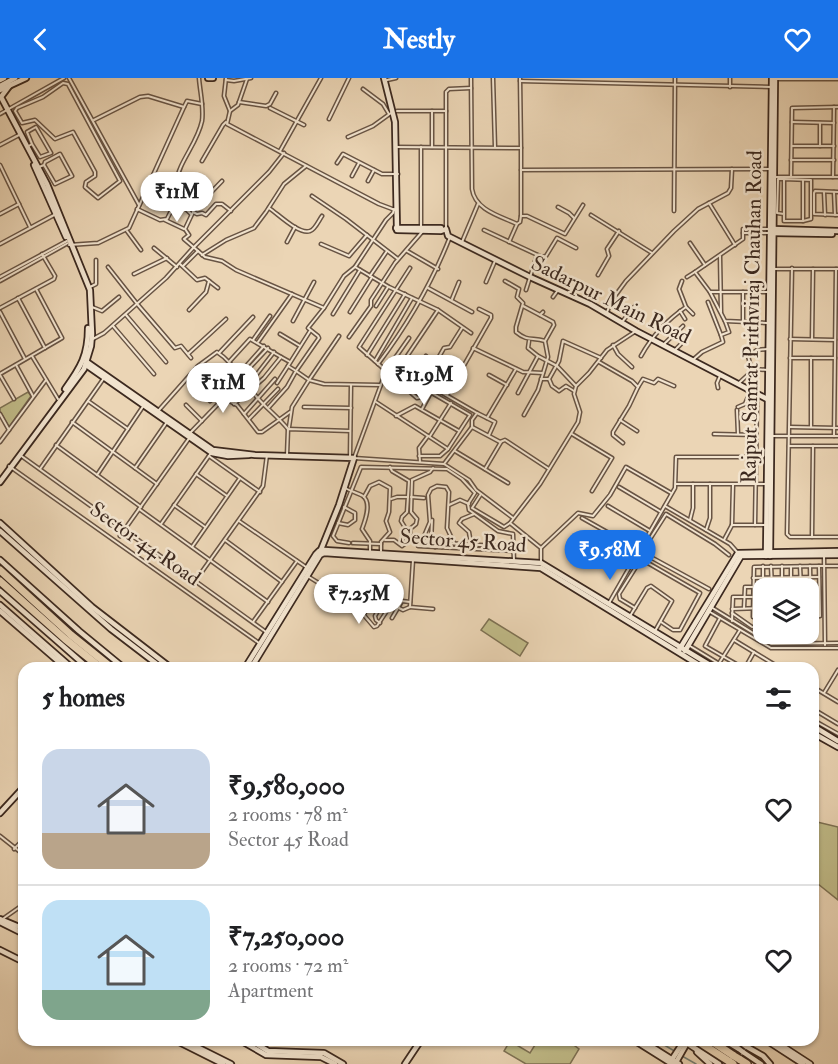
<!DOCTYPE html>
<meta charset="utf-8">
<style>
body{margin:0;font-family:"IM FELL Double Pica",serif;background:#f6f6f6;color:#202124;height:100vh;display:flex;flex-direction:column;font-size:22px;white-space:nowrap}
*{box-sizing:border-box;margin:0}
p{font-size:20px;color:#757577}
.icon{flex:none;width:33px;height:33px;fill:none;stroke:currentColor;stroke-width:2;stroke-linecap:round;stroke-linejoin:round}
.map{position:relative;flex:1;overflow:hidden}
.panel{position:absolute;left:18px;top:584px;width:801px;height:384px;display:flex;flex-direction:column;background:#fff;border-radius:18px;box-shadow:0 2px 4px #0004}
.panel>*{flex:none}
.buttons{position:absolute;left:753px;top:500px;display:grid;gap:12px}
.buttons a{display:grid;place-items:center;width:66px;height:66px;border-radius:12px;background:#fff;box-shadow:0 2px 4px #0004;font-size:30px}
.price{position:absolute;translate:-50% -51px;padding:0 14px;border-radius:21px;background:#fff;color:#222;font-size:20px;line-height:39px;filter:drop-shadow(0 2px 3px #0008)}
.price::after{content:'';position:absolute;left:50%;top:36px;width:18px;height:14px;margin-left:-9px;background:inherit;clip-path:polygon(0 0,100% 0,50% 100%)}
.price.active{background:#1a73e8;color:#fff}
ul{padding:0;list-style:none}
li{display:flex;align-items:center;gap:18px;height:150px;padding:0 24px}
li+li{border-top:2px solid #e0e0e0}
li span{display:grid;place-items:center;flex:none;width:168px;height:120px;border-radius:18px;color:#555}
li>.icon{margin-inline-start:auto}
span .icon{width:72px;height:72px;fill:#fffc;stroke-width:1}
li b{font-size:26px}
h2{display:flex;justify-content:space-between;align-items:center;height:72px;padding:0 24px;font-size:26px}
header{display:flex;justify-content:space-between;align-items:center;height:78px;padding:0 24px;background:#1a73e8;color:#fff;font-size:27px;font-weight:800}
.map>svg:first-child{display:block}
.green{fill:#c0bb88;stroke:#7e7254;stroke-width:1.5}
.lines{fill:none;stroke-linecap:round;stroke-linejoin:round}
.stream{stroke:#737f76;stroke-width:1.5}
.street-casing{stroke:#685444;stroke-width:5}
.secondary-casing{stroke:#3c291f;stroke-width:8}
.highway-casing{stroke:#3c291f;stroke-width:10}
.street{stroke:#f2e4cf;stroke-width:2}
.secondary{stroke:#f2e4cf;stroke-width:4.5}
.highway{stroke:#ebd5b5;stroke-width:7}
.secondary-bridge-casing{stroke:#3c291f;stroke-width:8;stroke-linecap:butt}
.highway-bridge-casing{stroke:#3c291f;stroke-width:10;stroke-linecap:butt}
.secondary-bridge{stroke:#f2e4cf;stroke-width:4.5}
.highway-bridge{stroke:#ebd5b5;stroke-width:7}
.labels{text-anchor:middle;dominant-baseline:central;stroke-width:5;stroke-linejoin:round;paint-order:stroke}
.street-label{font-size:21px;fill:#3c291f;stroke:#f2e4cf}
</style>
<header><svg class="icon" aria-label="back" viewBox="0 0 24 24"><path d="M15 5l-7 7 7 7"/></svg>Nestly<svg class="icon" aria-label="heart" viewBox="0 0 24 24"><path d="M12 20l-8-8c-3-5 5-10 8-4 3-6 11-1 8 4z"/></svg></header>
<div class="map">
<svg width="838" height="986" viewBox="0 0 838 986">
<rect width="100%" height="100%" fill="#ebd5b5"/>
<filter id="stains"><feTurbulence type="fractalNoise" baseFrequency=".00333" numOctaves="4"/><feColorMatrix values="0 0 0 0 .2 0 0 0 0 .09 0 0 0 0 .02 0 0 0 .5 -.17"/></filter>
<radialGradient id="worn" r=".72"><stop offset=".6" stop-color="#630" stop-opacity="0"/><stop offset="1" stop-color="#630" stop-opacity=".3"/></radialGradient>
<g class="green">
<path d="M28 314 31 318 9 349 0 333V330Z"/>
<path d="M489 541 528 565 520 578 481 552Z"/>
<path d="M813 743 838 749V822L813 802Z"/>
<path d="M538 962H567L579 971 570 986H526L504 973 510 963 530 975Z"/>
</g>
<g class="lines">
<g class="stream">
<path d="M656 962 676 974"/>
<path d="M682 978 696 986"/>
</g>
<g class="street-casing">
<g id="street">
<path d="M69 0 139 127"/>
<path d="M226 0 224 18 230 33 227 46 379 126 395 132"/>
<path d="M471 0 472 111C475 132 500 138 517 146L520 144 521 138H527L565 156 583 127"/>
<path d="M493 0 495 69"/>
<path d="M775 1H838"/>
<path d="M226 2 234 3 251 0"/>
<path d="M387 2 396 0"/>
<path d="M520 3 771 9"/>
<path d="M63 5 68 6 120 103 98 120 85 109 86 104 95 98V94L73 54 55 61 35 42 22 45 15 33 17 30 43 19Z"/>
<path d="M730 9V0"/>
<path d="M363 11 383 26 389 36"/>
<path d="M239 24 266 28 270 26 276 15"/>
<path d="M184 29 187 23 202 26"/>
<path d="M270 30 304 47"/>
<path d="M230 33 238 27 247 1"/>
<path d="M397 33H446"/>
<path d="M0 36 64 0"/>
<path d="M329 41 349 0"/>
<path d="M792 44 834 45"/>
<path d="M820 45V68"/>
<path d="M348 59 373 48 391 35"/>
<path d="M0 67 19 57"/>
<path d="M792 68H834"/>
<path d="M27 69 32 66 27 54 36 49 51 75 40 79 32 66"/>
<path d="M395 69 521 70 520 0"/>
<path d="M421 69V150"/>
<path d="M432 69V33"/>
<path d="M280 73 321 0"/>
<path d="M791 82H834"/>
<path d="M202 83 223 47 226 44"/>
<path d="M337 85 343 76 382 96H398"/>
<path d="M0 87 30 149"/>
<path d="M39 89 44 87 45 84 60 76 72 98 55 106 44 87"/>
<path d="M521 92 770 91"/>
<path d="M352 98 359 85"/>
<path d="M775 99H838"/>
<path d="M791 99 792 30 838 29"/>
<path d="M833 99 834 29"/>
<path d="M222 103 194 132 185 151 189 157 184 161 205 179 222 183 236 192 324 230 344 198 355 189 386 142 393 135 394 131"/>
<path d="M368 103 374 92"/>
<path d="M824 114 825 137"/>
<path d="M834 114 835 137"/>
<path d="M838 114 815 113 814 115V136L838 137"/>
<path d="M312 118 346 141 398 181"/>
<path d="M709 125 735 167"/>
<path d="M558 129 569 135 574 140"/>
<path d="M269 130C278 136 299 157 310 153 315 152 319 142 322 138"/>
<path d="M137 131 160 142 167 141 176 123 203 103"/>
<path d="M674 133 675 0"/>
<path d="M193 134 197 136 202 135 206 137 216 126H222L231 133"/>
<path d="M0 136 19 126"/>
<path d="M191 136C155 103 195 77 202 43 204 29 200 14 199 0"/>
<path d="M784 136 777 135 778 101H784V143H803L811 141V102L784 101"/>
<path d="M591 137 652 175"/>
<path d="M521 138V70"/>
<path d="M165 142 184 151"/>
<path d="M803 143V102"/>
<path d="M446 151V14L449 11 471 10"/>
<path d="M484 152 542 179 546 178 557 160 576 170"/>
<path d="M127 153 141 172"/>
<path d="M743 155H770"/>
<path d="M287 164 295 149"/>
<path d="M462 164 478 126"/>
<path d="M509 164 517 146"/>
<path d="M690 165 705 187"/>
<path d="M0 166 56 136"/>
<path d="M321 166 349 178 367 157"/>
<path d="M69 167 98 165 129 150 184 29 148 18 140 19 94 42"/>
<path d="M154 170 177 189"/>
<path d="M407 173 438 191"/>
<path d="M202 177 226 162 254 150 266 134 284 106 306 88"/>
<path d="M720 178 721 234"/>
<path d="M180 186 197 202 205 200 218 210"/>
<path d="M183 188 198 173"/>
<path d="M108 189 138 227 175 270 181 268 191 280"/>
<path d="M355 189 389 209 438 232 471 255"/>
<path d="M410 190 359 269 417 320 421 319 430 309H432L477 335 472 342V349L444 386"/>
<path d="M792 190 787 456 790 459H838"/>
<path d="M775 191H838"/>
<path d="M134 196 167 180"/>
<path d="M598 197 609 178 607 171 619 153"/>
<path d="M370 198 387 173"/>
<path d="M0 199 67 163"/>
<path d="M687 199 695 194"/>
<path d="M0 203 68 165"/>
<path d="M505 203 519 211 517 219 523 225 516 249V254C528 264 532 259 545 263"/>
<path d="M682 203 679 211 686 229"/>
<path d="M486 204 495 183"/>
<path d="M90 209 96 206V182"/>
<path d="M428 210 472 234"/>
<path d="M526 212 537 177"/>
<path d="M710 214 725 243 767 245"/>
<path d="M743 214V244"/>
<path d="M770 214H710L695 194 743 161V151H770"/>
<path d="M553 219 558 212"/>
<path d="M18 220 45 270"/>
<path d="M452 221 459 204"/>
<path d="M708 224 721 257 729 254 725 243"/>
<path d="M376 228 388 209"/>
<path d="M523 228 540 237 543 234"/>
<path d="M92 229 102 233 119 219"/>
<path d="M0 230 54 201 55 198 42 176"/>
<path d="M189 232 206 214 209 203"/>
<path d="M680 233 685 241"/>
<path d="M0 234 25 281"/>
<path d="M350 234 372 199"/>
<path d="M607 234 612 222 626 203 674 153 698 131 728 115 731 110 732 91"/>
<path d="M333 236 360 192"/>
<path d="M126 237 166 284"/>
<path d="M293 243 314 204"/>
<path d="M622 244 635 228"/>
<path d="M113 248 154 296"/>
<path d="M280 256 300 268"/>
<path d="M339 258 309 302 324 306 380 307"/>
<path d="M349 259 371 228V222L395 185 422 154"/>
<path d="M409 260 386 293 354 380 444 386 469 402 476 412 513 440"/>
<path d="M790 261 835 262"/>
<path d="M812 261 813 191"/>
<path d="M91 262 104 255 166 200 194 169 269 94 284 75"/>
<path d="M253 262 270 238"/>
<path d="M529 263 528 270 538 278 557 288 576 308"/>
<path d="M258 264 292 216"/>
<path d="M613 267 618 276 632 289"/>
<path d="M663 267 683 248"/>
<path d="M473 270 523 294 543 295"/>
<path d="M675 272 681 266"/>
<path d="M219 275 253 239"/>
<path d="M188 276 226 241"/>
<path d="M367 277 405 216"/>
<path d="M32 278 58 321"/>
<path d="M641 278C652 258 667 242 686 229L693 236"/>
<path d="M790 280H835"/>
<path d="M811 280V349"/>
<path d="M694 281 702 274 723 264 721 257"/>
<path d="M375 283 412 220"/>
<path d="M229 284 250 261 281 279"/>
<path d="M436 284 444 270 450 269 462 250"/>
<path d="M599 284 632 303 638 309 629 328 613 354V357L623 365"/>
<path d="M378 286C408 246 432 205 450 159"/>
<path d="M16 287 33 318"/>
<path d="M753 291 768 292"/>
<path d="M0 296 62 260 36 211"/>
<path d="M239 296 264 268"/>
<path d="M0 297 14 321"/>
<path d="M489 297 507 307"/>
<path d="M393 299 438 232"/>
<path d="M541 301H549L552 308 559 313 566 308 574 313"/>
<path d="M549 301 559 283 563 263 601 280"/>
<path d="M246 305 257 296 274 274"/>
<path d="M277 305 288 288"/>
<path d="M739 305 752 293 748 278 757 272 768 271"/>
<path d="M404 309 426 278"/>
<path d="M638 309 643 301 654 305 658 301 674 308"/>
<path d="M718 310 717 305 720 298"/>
<path d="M205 315 235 292"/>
<path d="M518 315 538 278"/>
<path d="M447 317 491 240V237L479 231"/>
<path d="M224 320 237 327 258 354H262L290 334"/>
<path d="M88 323 128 351"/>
<path d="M210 323 241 299 268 270"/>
<path d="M376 324 448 371 470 337 432 315 430 316 422 331"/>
<path d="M234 326 264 300 281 279 290 284"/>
<path d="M186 327 202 343"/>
<path d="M269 329 287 309 296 293 288 288 310 253"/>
<path d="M304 329 351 330"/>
<path d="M738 329 745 326 751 312"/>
<path d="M159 332 198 288 217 274C233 284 242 303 255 317 265 329 278 339 288 351"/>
<path d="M737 332 738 356"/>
<path d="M477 335 495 344 489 357"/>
<path d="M0 336 9 352"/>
<path d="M244 336 275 301"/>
<path d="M524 337 538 312 548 279 545 263 554 247 553 244 540 237"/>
<path d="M396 338 415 328 459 353"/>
<path d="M487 340 516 291"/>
<path d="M249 341 278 311"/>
<path d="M620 342 637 353"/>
<path d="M72 344 157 406"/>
<path d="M289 349 292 329 309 302 296 293 319 260 318 258 308 250 324 230"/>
<path d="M472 349 500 364 505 362 549 391"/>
<path d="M790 349 838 350"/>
<path d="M190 355 224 320 245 304"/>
<path d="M572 356 612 380 592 413"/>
<path d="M714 356 756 357"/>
<path d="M430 358 451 325"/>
<path d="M772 358H838"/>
<path d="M834 358 836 191"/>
<path d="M0 364 46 302"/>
<path d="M56 367 141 429"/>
<path d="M789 368H838"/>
<path d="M455 373 508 405"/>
<path d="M20 377 266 554"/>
<path d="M287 377 288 351 350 353"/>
<path d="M209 378 260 414"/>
<path d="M419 378H440L448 371"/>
<path d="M350 379 351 307"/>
<path d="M420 384 419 370 428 358"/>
<path d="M9 388 259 565"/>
<path d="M135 390 167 344"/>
<path d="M433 390 430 394 412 402 411 434 417 441 416 446 410 451V463H428L435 469"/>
<path d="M40 391 104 300"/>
<path d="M485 391 501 364"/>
<path d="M196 396 227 418"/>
<path d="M97 397 144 327"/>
<path d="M676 406H766"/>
<path d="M619 409 661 434"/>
<path d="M345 410C350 413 358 415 363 418 372 425 365 443 362 451L370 463V474"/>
<path d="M481 416 472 430 504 449 510 445"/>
<path d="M364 419 370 408 379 404 390 410 389 434 386 443 390 454 381 464V473"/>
<path d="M411 419 424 420"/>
<path d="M391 421 397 419H408"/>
<path d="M174 427 205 449"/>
<path d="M449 427 460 422 469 426"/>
<path d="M608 428 650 453"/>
<path d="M665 428 730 466 738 475"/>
<path d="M139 431 268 524"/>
<path d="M582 440 639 472"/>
<path d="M690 442 693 430V406"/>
<path d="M239 443 306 489"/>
<path d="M338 445 348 447 355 442V435L344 429"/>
<path d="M161 446 211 375"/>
<path d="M732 447 733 407"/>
<path d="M755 447 757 322"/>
<path d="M706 452 710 440V406"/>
<path d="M120 458 190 359"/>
<path d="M812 459 813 368"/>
<path d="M225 462 282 504"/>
<path d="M385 462H394L402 468 406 465V451L401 443 402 439 407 434 409 403 392 393 390 389"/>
<path d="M724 462 732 447H766"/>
<path d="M422 463 430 444 428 417 431 411 437 408 446 409 449 414 447 450 454 465"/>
<path d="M349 465 337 463 333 458 361 389 447 391 462 401 475 415 468 426 469 432 498 453 513 456 514 483"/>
<path d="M353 465 381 466"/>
<path d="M431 465 432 442"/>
<path d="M471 466 469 454 459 445 462 441 474 436"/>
<rect x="468" y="467" width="3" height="3"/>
<path d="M418 468 513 473"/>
<path d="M192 469 240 400"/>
<path d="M442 469 445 465 514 469"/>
<path d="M541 470 578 435 593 438 610 417 626 389 671 415"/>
<path d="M824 477 825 567"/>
<path d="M413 482 410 529 433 531"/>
<path d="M541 485V470L510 445 540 406 578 344 580 334 574 316 576 308 589 295 607 272 636 253"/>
<path d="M763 488V550"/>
<path d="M771 488 772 509"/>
<path d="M782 488V509"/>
<path d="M800 488 801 509"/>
<path d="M810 488 811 539"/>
<path d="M819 488H838"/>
<path d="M791 489V510"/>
<path d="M309 499 357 529 374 549 377 548 394 522 373 505 357 529"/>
<path d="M753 500 819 499"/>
<path d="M196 502 263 408 267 377"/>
<path d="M709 511 645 476 643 472 666 436 715 466 729 477"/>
<path d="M808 519H819"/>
<path d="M609 525 675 410 676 379H756"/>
<path d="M711 529 771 566 838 565"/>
<path d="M808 529H819"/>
<path d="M399 530 403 532 410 529"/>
<path d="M635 530 620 521 619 516 641 481 700 515 680 552H673L661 544"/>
<path d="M744 530 745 509H819"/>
<path d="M732 531 762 530"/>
<path d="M710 534 771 570H838"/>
<path d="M732 535 752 549 764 550"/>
<path d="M364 536 381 510"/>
<path d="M630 538 647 510 651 508 672 523 655 553"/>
<path d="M392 540 402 523 410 524"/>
<path d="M720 540 705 568 743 590"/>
<path d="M764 540 753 539 754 489 819 488 820 538 808 540"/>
<path d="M732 543 733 519H763"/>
<path d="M253 544 297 483"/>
<path d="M380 545 376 542 375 538 387 517"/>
<path d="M782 555V560L791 561 792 555"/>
<path d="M734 562 780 590"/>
<path d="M690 568 726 590"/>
<path d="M716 590 740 552"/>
<path d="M745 590 754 574"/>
<path d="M813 609 838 624"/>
<path d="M824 615 838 592"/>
<path d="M813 631 838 646"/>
<path d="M813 642 838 656"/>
<path d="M0 758 24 777"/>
<path d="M14 771 24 761"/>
<path d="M4 840 24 826"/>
</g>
</g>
<g class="secondary-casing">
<g id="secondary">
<path d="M208 0H213"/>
<path d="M384 0 395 44 397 152 441 153 446 151 448 158 530 199 590 226 636 253 767 321"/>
<path d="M0 2 4 0"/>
<path d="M0 8 15 0"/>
<path d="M0 12 26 0"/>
<path d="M34 87 66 159"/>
<path d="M396 150H441"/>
<path d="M773 151 838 153"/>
<path d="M772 155 832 156"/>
<path d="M87 284 213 372 255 377 354 380 339 427 320 474"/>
<path d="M86 287 212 375 228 378 249 377"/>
<path d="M65 311C81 289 88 277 88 250"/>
<path d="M0 404 84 291 91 268 92 256 90 212 47 106 1 19 10 7"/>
<path d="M0 445 92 529 171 590"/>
<path d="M0 453 111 551 162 590"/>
<path d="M766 478 772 0"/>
<path d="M770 478 775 0"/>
<path d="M0 482 79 553 124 590"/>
<path d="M0 513 88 590"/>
<path d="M0 527 72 590"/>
<path d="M0 533 66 590"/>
<path d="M679 572 738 475 838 473"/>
<path d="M685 573 741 478 838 477"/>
<path d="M245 590 316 476 319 473 324 472 541 485 715 590"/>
<path d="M251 590 320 477 324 475 541 490 704 590"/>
<path d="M813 648 838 663"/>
<path d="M813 655 838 669"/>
<path d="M0 735 24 709"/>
<path d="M0 841 24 851"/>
<path d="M0 844 24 856"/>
<path d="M0 872 24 884"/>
<path d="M175 962 223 986"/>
<path d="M183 962 231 986"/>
<path d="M240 962 266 977 321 979 335 986"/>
<path d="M250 962 268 973 324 975 343 986"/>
<path d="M634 962 672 986"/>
<path d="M641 962 679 986"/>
<path d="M682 962 719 986"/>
<path d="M724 962 739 971"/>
<path d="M735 962 763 978 770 986"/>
<path d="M766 962 803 986"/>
<path d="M773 962 810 986"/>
<path d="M697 974 710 986"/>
<path d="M743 974 761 986"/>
<path d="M735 982 749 962"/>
<path d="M671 983 684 963"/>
<path d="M405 986 421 962"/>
<path d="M675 986 687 965"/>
</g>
</g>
<g class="highway-casing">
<g id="highway">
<path d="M0 492 71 557 112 590"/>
<path d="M0 503 65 561 101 590"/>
<path d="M696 962 730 984"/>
<path d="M710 962 734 978"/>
<path d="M739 981 747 986"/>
</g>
</g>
<use href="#street" class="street"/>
<use href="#secondary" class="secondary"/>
<use href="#highway" class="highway"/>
<g class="secondary-bridge-casing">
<path id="secondary-bridge" d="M739 971 743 974"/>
</g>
<g class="highway-bridge-casing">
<g id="highway-bridge">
<path d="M734 978 739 981"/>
<path d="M730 984 733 986"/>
</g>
</g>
<use href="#secondary-bridge" class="secondary-bridge"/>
<use href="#highway-bridge" class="highway-bridge"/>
</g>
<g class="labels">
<g class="street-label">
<text transform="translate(611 222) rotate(26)">Sadarpur Main Road</text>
<text transform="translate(752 239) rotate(-89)">Rajput Samrat Prithviraj Chauhan Road</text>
<text transform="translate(463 463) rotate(4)">Sector 45 Road</text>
<text transform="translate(145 466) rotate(35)">Sector 44 Road</text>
</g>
</g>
<rect width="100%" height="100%" filter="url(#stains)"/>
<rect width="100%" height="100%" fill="url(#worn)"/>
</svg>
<div class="buttons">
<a><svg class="icon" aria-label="layers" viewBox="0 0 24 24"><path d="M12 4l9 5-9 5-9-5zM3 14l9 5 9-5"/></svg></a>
</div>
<b class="price" style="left:177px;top:145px">₹11M</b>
<b class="price" style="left:424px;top:328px">₹11.9M</b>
<b class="price" style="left:223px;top:336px">₹11M</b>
<b class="price active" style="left:610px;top:503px">₹9.58M</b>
<b class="price" style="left:359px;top:547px">₹7.25M</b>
<section class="panel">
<h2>5 homes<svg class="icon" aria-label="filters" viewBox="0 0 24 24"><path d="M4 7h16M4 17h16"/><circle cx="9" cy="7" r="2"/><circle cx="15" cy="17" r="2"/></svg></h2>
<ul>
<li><span style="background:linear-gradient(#c9d6e8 70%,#b9a48a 0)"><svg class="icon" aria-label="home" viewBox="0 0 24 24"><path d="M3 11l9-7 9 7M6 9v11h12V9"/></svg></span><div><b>₹9,580,000</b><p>2 rooms · 78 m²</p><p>Sector 45 Road</p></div><svg class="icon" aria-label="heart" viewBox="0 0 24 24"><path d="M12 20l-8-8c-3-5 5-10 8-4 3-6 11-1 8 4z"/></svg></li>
<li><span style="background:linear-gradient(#bfe0f5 75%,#7fa58c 0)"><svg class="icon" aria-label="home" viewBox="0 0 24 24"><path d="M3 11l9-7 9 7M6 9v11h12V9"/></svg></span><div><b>₹7,250,000</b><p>2 rooms · 72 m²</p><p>Apartment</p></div><svg class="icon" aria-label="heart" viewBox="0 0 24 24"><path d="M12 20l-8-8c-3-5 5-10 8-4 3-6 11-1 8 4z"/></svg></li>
</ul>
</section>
</div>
